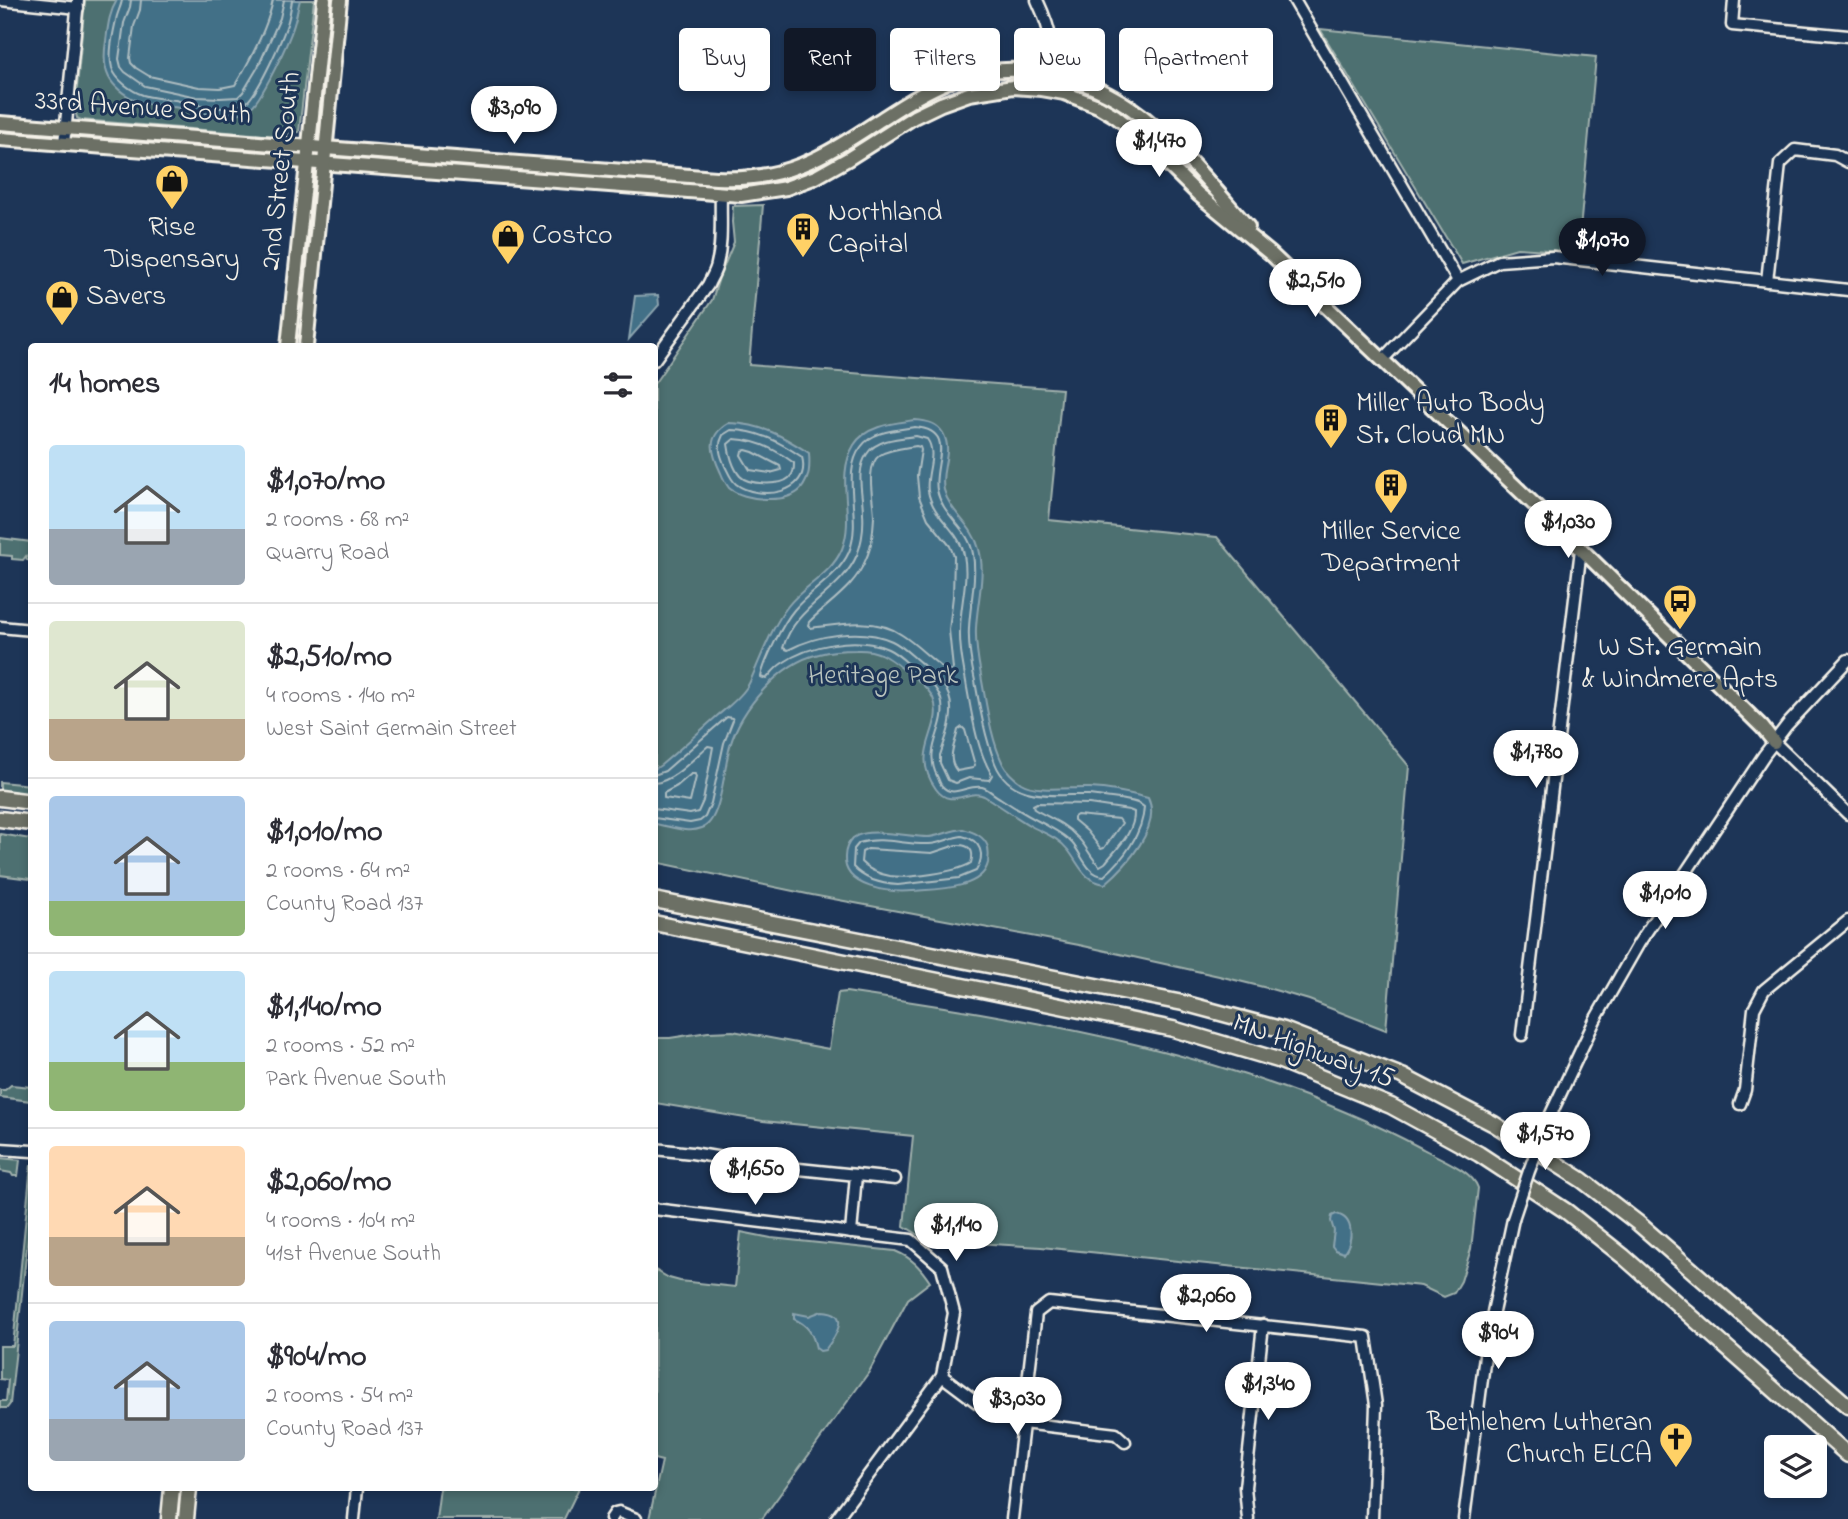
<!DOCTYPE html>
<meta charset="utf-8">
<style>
body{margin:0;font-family:"Indie Flower",sans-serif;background:#f2f2f3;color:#2b2b33;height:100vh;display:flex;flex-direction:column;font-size:26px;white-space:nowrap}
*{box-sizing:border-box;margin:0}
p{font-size:23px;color:#7c7c81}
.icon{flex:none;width:38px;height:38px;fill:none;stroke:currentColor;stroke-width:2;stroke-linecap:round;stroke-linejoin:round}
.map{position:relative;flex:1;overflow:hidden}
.drawer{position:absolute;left:28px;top:343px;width:630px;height:1148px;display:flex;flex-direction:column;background:#fff;border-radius:7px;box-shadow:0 4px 10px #0003}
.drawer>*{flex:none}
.top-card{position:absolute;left:679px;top:28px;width:665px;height:63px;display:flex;gap:14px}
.tools{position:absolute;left:1764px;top:1435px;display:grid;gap:14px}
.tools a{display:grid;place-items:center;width:63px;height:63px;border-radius:7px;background:#fff;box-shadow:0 4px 10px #0003;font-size:35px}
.price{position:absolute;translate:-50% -60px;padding:0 16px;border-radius:24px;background:#fff;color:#222;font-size:23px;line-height:46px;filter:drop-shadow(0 2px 4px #0008)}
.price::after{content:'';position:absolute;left:50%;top:42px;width:21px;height:16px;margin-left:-10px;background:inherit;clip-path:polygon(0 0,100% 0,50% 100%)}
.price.active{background:#111827;color:#fff}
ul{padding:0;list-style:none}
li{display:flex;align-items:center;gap:21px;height:175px;padding:0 21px}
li+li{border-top:2px solid #e1e1e2}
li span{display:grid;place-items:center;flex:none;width:196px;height:140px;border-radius:7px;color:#555}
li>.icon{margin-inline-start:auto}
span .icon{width:84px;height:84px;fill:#fffc;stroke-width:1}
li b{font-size:30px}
h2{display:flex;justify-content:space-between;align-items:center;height:84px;padding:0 21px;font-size:30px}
.chip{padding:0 24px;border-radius:7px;background:#fff;box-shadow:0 4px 10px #0003;font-size:24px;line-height:63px}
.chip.active{background:#111827;color:#fff}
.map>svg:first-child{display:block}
.green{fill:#4d7071;stroke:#a0b0ac;stroke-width:2}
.water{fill:#436f87;stroke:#8aa3ae;stroke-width:2}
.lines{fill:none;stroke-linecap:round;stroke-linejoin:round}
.shore{stroke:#adbdc1;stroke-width:2}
.minor-casing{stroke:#f4f1e8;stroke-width:15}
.major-casing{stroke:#f4f1e8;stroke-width:18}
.highway-casing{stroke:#f4f1e8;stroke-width:19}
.minor{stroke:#1d3557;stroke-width:10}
.major{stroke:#6c7065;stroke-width:12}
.highway{stroke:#6c7065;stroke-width:14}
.minor-bridge-casing{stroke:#f4f1e8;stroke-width:15;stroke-linecap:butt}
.minor-bridge{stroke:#1d3557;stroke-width:10}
.labels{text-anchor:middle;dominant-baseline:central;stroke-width:6;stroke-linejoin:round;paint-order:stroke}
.street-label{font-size:28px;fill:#f4f1e8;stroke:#1d3557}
.poi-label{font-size:28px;fill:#f4f1e8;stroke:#1d3557;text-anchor:start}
.park-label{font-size:28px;fill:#bac4be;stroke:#1d3557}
</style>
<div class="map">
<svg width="1848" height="1519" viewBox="0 0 1848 1519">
<rect width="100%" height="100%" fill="#1d3557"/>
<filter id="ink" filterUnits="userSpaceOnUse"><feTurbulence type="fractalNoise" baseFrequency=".0143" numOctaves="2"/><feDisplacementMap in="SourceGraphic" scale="14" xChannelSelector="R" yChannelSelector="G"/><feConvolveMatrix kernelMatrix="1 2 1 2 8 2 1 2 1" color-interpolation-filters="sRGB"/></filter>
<g filter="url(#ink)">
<g class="green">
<path d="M85 0H314L299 132 275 136 81 120 77 118 75 109Z"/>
<path d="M1320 29 1596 57 1578 252 1517 248 1462 264Z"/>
<path d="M763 205 749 365 1062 389 1049 520 1217 537 1409 766 1386 1030 1309 1000 1271 989 1219 976 1079 945 812 895 655 862 654 384 712 300 719 278 734 242 732 222 733 206Z"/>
<path d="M0 538 31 542V561L27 560 26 556 23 560 12 559V556L0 555Z"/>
<path d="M0 782 31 785V797L0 793Z"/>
<path d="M0 834 31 839V879L0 875Z"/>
<path d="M846 992C1043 1021 1245 1054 1423 1149 1439 1158 1472 1170 1478 1188L1471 1249 1461 1281 1454 1293 1444 1297 1421 1286 1041 1247 957 1242 936 1245 904 1226 913 1136 763 1121 655 1103 654 1038H670L708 1032 733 1031 829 1049 838 993Z"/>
<path d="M11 1085 31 1087V1101L0 1097V1090H5Z"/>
<path d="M0 1158 20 1160 18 1176H13L11 1173 0 1171Z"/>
<path d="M31 1165V1210L10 1404 7 1408H0V1401H6L8 1380 0 1379V1346H13Z"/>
<path d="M741 1232 771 1238 895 1251C912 1258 920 1267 930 1282L908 1299 869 1372 762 1519H649L662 1461 654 1459 655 1270 669 1278 680 1281 735 1287Z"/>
<path d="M440 1488H579L564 1519H436Z"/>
</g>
<g class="water">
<path d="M117 0H300C298 7 297 14 295 21 291 37 261 103 248 110 231 120 197 113 180 108 166 105 150 106 137 101 108 87 101 71 106 41 108 26 109 13 117 0Z"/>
<path d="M658 295 659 305 629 339 635 296Z"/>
<path d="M915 420C927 421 937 423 943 433 954 453 939 470 944 490 950 513 973 525 979 549 986 574 977 603 976 628 975 646 979 664 982 681 987 708 991 739 1003 764 1007 772 1014 778 1021 783 1037 793 1071 787 1090 788 1109 789 1129 793 1148 798 1162 827 1126 866 1105 884 1083 880 1081 867 1068 850 1058 837 1043 833 1029 825 1014 816 999 805 984 796 969 788 951 810 936 789 908 751 946 728 933 698 927 686 914 677 903 669 887 656 877 649 856 650 844 650 830 651 819 654 779 663 741 709 730 746 724 766 722 821 702 828 687 834 669 826 655 824V769L661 765C680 749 698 733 717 716 728 707 739 699 747 687 751 681 753 674 756 668 765 647 774 624 788 606 804 585 831 575 842 549 856 515 834 478 854 445 866 425 895 423 915 420Z"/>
<path d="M729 423C762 424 783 436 809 453 810 466 810 478 801 489 787 504 744 501 729 488 726 484 723 478 721 473 711 452 706 436 729 423Z"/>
<path d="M963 829C974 832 984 836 988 847 989 853 989 857 988 863 982 890 935 889 913 891 890 893 843 888 845 857 845 850 848 843 853 838 868 826 908 837 927 837 937 837 951 830 963 829Z"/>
<path d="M1336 1214C1355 1218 1353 1241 1344 1253L1335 1250 1332 1246 1334 1231 1331 1221 1332 1216Z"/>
<path d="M822 1311C852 1312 836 1336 825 1350L820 1351 816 1348C813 1334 808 1325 794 1319V1313L809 1316Z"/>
</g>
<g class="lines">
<g class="shore">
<path d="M122 0C121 7 117 13 116 20 113 34 108 54 112 68 116 80 131 91 143 95 153 98 164 99 175 100 191 103 233 115 247 102 259 91 283 38 288 21 290 14 291 7 292 0"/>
<path d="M131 0 130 7 124 23 119 59 121 67 125 72 145 86 197 97 220 98 238 97 243 92 258 67 280 18 284 0"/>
<path d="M141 0 140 10 134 26 130 58 131 63 136 68 149 76 199 87 220 88 235 85C251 59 267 30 273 0"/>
<path d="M915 427C958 431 932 465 937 490 942 516 969 528 973 554 977 578 970 604 969 628 968 646 971 663 975 681 980 709 985 737 995 763 1011 803 1054 794 1088 795 1099 796 1109 798 1120 799 1129 801 1138 801 1144 807 1143 833 1123 860 1104 876 1087 875 1082 854 1072 843 1065 835 1055 830 1046 825 1030 817 1015 808 1000 798 994 795 989 789 982 787 968 784 953 799 942 786 939 783 939 779 937 776 922 746 949 728 941 699 936 685 924 677 913 668 905 661 897 653 888 649 857 635 808 645 781 664 775 668 771 674 766 679L761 677C764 661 783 623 794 610 811 589 837 578 849 552 863 518 840 474 861 447 872 431 897 430 915 427Z"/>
<path d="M731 430C758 430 780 442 802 457 812 495 758 501 736 484 731 480 728 472 725 466 720 455 717 446 723 435Z"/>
<path d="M916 436 927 439C938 454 925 474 928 491 933 519 960 530 964 555 969 580 960 605 960 630 959 650 964 668 967 688 972 716 977 750 992 775L989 780 969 778 956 783 948 780 940 763V755C945 741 952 723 951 708 951 688 936 676 922 664 913 657 903 646 892 641 862 627 816 635 788 650L783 648C796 604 840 594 857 555 862 542 864 527 863 513 863 493 855 472 867 454 876 439 900 438 916 436Z"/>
<path d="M734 439C756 440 777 450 794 463 794 468 794 474 789 478 780 486 748 485 740 476 733 468 729 453 728 444Z"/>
<path d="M916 446 920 447 921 450 917 476 919 497 928 519 950 546 954 556 953 596 949 630 953 669 949 672C933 662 919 646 902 635 877 617 840 624 811 628L808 625 809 622C829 602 855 587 866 559 872 546 873 532 874 517 874 501 864 466 880 455 890 449 904 448 916 446Z"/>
<path d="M746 450 753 452 780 466 781 470 770 473 750 470 741 455 742 451Z"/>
<path d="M962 727 965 730 975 765 973 768 957 771C946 758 955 745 958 730Z"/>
<path d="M691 774H695L696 777 690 802 664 798V793L677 786Z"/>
<path d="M654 775 665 771 727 717 732 718 733 720 724 743 711 803 705 817 700 821 690 823 654 818"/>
<path d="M654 783C673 782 694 758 708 746L713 747 703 801 698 812 690 814 654 809"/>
<path d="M1037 803 1089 804 1129 810 1134 812C1135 832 1117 848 1105 863L1100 866C1090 858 1086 844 1076 836 1064 823 1049 818 1034 809L1033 805Z"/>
<path d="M1077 815 1119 819 1122 823 1104 848 1101 849 1087 831 1074 820V817Z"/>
<path d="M962 836C981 840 986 855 976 871L959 878 898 885C881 884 864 879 853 867L854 849 859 843C882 836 905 845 929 844 940 844 951 837 962 836Z"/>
<path d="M956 845C969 844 975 850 971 863 957 872 908 879 890 876 880 874 868 870 861 862L862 852 868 849 932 853Z"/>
</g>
<g class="minor-casing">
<g id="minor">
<path d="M1 0 78 8"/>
<path d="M1037 0C1053 34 1055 53 1051 90"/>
<path d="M1294 0 1458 281"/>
<path d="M1734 0 1732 25 1848 36"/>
<path d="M64 144 78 0"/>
<path d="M1767 281 1780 164 1795 150 1835 155 1848 162"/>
<path d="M654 360 708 285C711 278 716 271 717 264 723 241 720 217 721 194"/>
<path d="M1382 360 1458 281 1499 261 1553 257 1848 290"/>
<path d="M0 627 32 630"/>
<path d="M1774 742 1848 814"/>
<path d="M1522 1035 1581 549"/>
<path d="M1740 1104 1745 1090 1754 1009 1764 990 1848 921"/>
<path d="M1550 1116 1595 1020 1639 943 1764 755 1787 725 1848 660"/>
<path d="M0 1149 32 1151"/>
<path d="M654 1149 692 1153 770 1166 895 1179"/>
<path d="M654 1209 911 1240 942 1267 954 1313 942 1376 836 1519"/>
<path d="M851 1233 856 1175"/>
<path d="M942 1376 986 1409 1023 1423 1116 1434 1125 1442"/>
<path d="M354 1519 357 1488"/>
<path d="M611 1519 615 1513 619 1512 636 1519"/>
<path d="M1012 1519 1036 1313 1049 1303 1366 1337 1376 1405 1372 1519"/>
<path d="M1248 1519 1245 1487 1263 1325"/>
<path d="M1464 1519 1487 1340 1513 1219"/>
</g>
</g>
<g class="major-casing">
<g id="major">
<path d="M0 123 716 178C789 182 827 154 886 116 906 103 925 91 947 82 1018 54 1098 77 1154 126 1188 156 1218 193 1248 227"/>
<path d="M0 139 741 195 786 188 816 177 848 159 914 117 941 104 969 94 1013 87 1041 89 1064 93 1098 106 1115 116 1134 131 1199 195 1271 254 1581 549 1762 727 1774 742"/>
<path d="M288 346 324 0"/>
<path d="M306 346 340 0"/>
</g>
</g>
<g class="highway-casing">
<g id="highway">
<path d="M0 798 32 802"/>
<path d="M0 819 32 823"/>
<path d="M654 900 1183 1003 1284 1030 1402 1076 1494 1124 1582 1180 1638 1223 1848 1406"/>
<path d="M654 923 1173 1029 1278 1060 1391 1106 1479 1154 1566 1211 1624 1257 1848 1455"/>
<path d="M169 1519 172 1488"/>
<path d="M186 1519 189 1488"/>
</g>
</g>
<use href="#minor" class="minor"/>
<use href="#major" class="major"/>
<use href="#highway" class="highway"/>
<g class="minor-bridge-casing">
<path id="minor-bridge" d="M1513 1219 1529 1171 1550 1116"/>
</g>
<use href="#minor-bridge" class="minor-bridge"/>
</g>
</g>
<defs>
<g id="shop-pin" transform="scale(1.75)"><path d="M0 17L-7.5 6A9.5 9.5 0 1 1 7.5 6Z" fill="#ffd166" stroke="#1d3557"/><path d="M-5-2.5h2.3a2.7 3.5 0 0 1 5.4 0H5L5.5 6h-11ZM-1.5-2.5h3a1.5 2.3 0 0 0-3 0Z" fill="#111"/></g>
<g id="building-pin" transform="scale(1.75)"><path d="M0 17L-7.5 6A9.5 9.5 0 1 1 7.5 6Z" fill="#ffd166" stroke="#1d3557"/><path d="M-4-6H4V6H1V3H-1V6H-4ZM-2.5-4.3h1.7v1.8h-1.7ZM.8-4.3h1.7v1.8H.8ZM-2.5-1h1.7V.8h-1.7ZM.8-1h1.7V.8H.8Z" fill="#111"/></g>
<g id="bus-pin" transform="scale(1.75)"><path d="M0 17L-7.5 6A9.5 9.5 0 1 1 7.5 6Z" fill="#ffd166" stroke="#1d3557"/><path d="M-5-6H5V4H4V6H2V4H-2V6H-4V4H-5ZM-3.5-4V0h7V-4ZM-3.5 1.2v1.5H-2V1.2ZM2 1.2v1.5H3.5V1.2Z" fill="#111"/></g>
<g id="church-pin" transform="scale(1.75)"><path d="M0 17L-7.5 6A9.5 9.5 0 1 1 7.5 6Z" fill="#ffd166" stroke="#1d3557"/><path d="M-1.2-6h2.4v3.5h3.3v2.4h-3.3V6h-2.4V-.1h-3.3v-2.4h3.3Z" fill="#111"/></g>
</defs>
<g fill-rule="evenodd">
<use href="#shop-pin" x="172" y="181"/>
<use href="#building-pin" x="803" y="229"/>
<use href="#shop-pin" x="508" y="236"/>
<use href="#shop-pin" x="62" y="297"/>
<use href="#building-pin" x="1331" y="420"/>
<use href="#building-pin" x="1391" y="485"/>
<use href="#bus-pin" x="1680" y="601"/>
<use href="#church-pin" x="1676" y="1439"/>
</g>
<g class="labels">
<g class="street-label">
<text transform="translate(143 109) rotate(4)">33rd Avenue South</text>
<text transform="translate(282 171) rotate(-84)">2nd Street South</text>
<text transform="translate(1313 1052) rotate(20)">MN Highway 15</text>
</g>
<g class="poi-label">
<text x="828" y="213">Northland<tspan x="828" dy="32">Capital</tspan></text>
<text x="172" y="228" text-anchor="middle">Rise<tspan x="172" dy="32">Dispensary</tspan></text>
<text x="532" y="236">Costco</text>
<text x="86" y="297">Savers</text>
<text x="1356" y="404">Miller Auto Body<tspan x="1356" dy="32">St. Cloud MN</tspan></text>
<text x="1391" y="532" text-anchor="middle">Miller Service<tspan x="1391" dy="32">Department</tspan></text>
<text x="1680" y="648" text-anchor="middle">W St. Germain<tspan x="1680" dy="32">&amp; Windmere Apts</tspan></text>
<text x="1652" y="1423" text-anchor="end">Bethlehem Lutheran<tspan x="1652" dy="32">Church ELCA</tspan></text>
</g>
<g class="park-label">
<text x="883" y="676">Heritage Park</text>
</g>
</g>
</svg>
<div class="tools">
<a><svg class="icon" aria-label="layers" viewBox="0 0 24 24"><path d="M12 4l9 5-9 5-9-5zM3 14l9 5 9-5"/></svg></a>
</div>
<b class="price" style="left:514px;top:146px">$3,090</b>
<b class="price" style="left:1159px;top:179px">$1,470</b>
<b class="price active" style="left:1602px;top:278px">$1,070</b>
<b class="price" style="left:1315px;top:319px">$2,510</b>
<b class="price" style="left:1568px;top:560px">$1,030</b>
<b class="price" style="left:1536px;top:790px">$1,780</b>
<b class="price" style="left:1665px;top:931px">$1,010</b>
<b class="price" style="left:1545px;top:1172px">$1,570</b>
<b class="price" style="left:755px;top:1207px">$1,650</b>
<b class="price" style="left:956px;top:1263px">$1,140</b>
<b class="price" style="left:1206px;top:1334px">$2,060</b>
<b class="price" style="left:1498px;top:1371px">$904</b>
<b class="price" style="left:1268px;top:1422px">$1,340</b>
<b class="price" style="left:1017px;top:1437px">$3,030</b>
<div class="top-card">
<a class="chip">Buy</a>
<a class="chip active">Rent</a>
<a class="chip">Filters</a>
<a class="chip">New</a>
<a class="chip">Apartment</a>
</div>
<section class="drawer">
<h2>14 homes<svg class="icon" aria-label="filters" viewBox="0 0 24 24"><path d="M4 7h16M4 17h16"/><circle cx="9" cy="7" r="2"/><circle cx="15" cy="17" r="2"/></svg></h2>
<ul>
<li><span style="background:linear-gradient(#bfe0f5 60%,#9aa5b1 0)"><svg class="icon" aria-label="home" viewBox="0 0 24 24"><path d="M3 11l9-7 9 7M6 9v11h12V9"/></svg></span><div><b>$1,070/mo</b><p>2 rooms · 68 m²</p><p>Quarry Road</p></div></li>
<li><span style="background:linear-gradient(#dfe7d0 70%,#b9a48a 0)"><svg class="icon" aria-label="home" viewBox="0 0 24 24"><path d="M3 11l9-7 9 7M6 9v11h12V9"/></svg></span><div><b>$2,510/mo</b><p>4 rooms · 140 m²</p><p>West Saint Germain Street</p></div></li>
<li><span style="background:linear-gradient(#a9c7e8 75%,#8fb573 0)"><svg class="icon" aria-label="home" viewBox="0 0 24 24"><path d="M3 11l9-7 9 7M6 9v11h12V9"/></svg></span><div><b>$1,010/mo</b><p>2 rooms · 64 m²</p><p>County Road 137</p></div></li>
<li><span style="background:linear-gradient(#bfe0f5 65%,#8fb573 0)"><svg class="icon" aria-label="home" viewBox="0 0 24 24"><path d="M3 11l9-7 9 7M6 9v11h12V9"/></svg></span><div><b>$1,140/mo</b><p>2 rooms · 52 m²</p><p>Park Avenue South</p></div></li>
<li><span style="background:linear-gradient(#ffd9b3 65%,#b9a48a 0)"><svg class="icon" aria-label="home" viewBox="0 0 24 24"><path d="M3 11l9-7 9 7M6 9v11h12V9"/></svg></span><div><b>$2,060/mo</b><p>4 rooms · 104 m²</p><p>41st Avenue South</p></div></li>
<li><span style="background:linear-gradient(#a9c7e8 70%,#9aa5b1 0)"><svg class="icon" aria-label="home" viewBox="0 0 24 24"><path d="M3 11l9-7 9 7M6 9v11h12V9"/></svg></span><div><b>$904/mo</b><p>2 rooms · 54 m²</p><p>County Road 137</p></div></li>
</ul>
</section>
</div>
